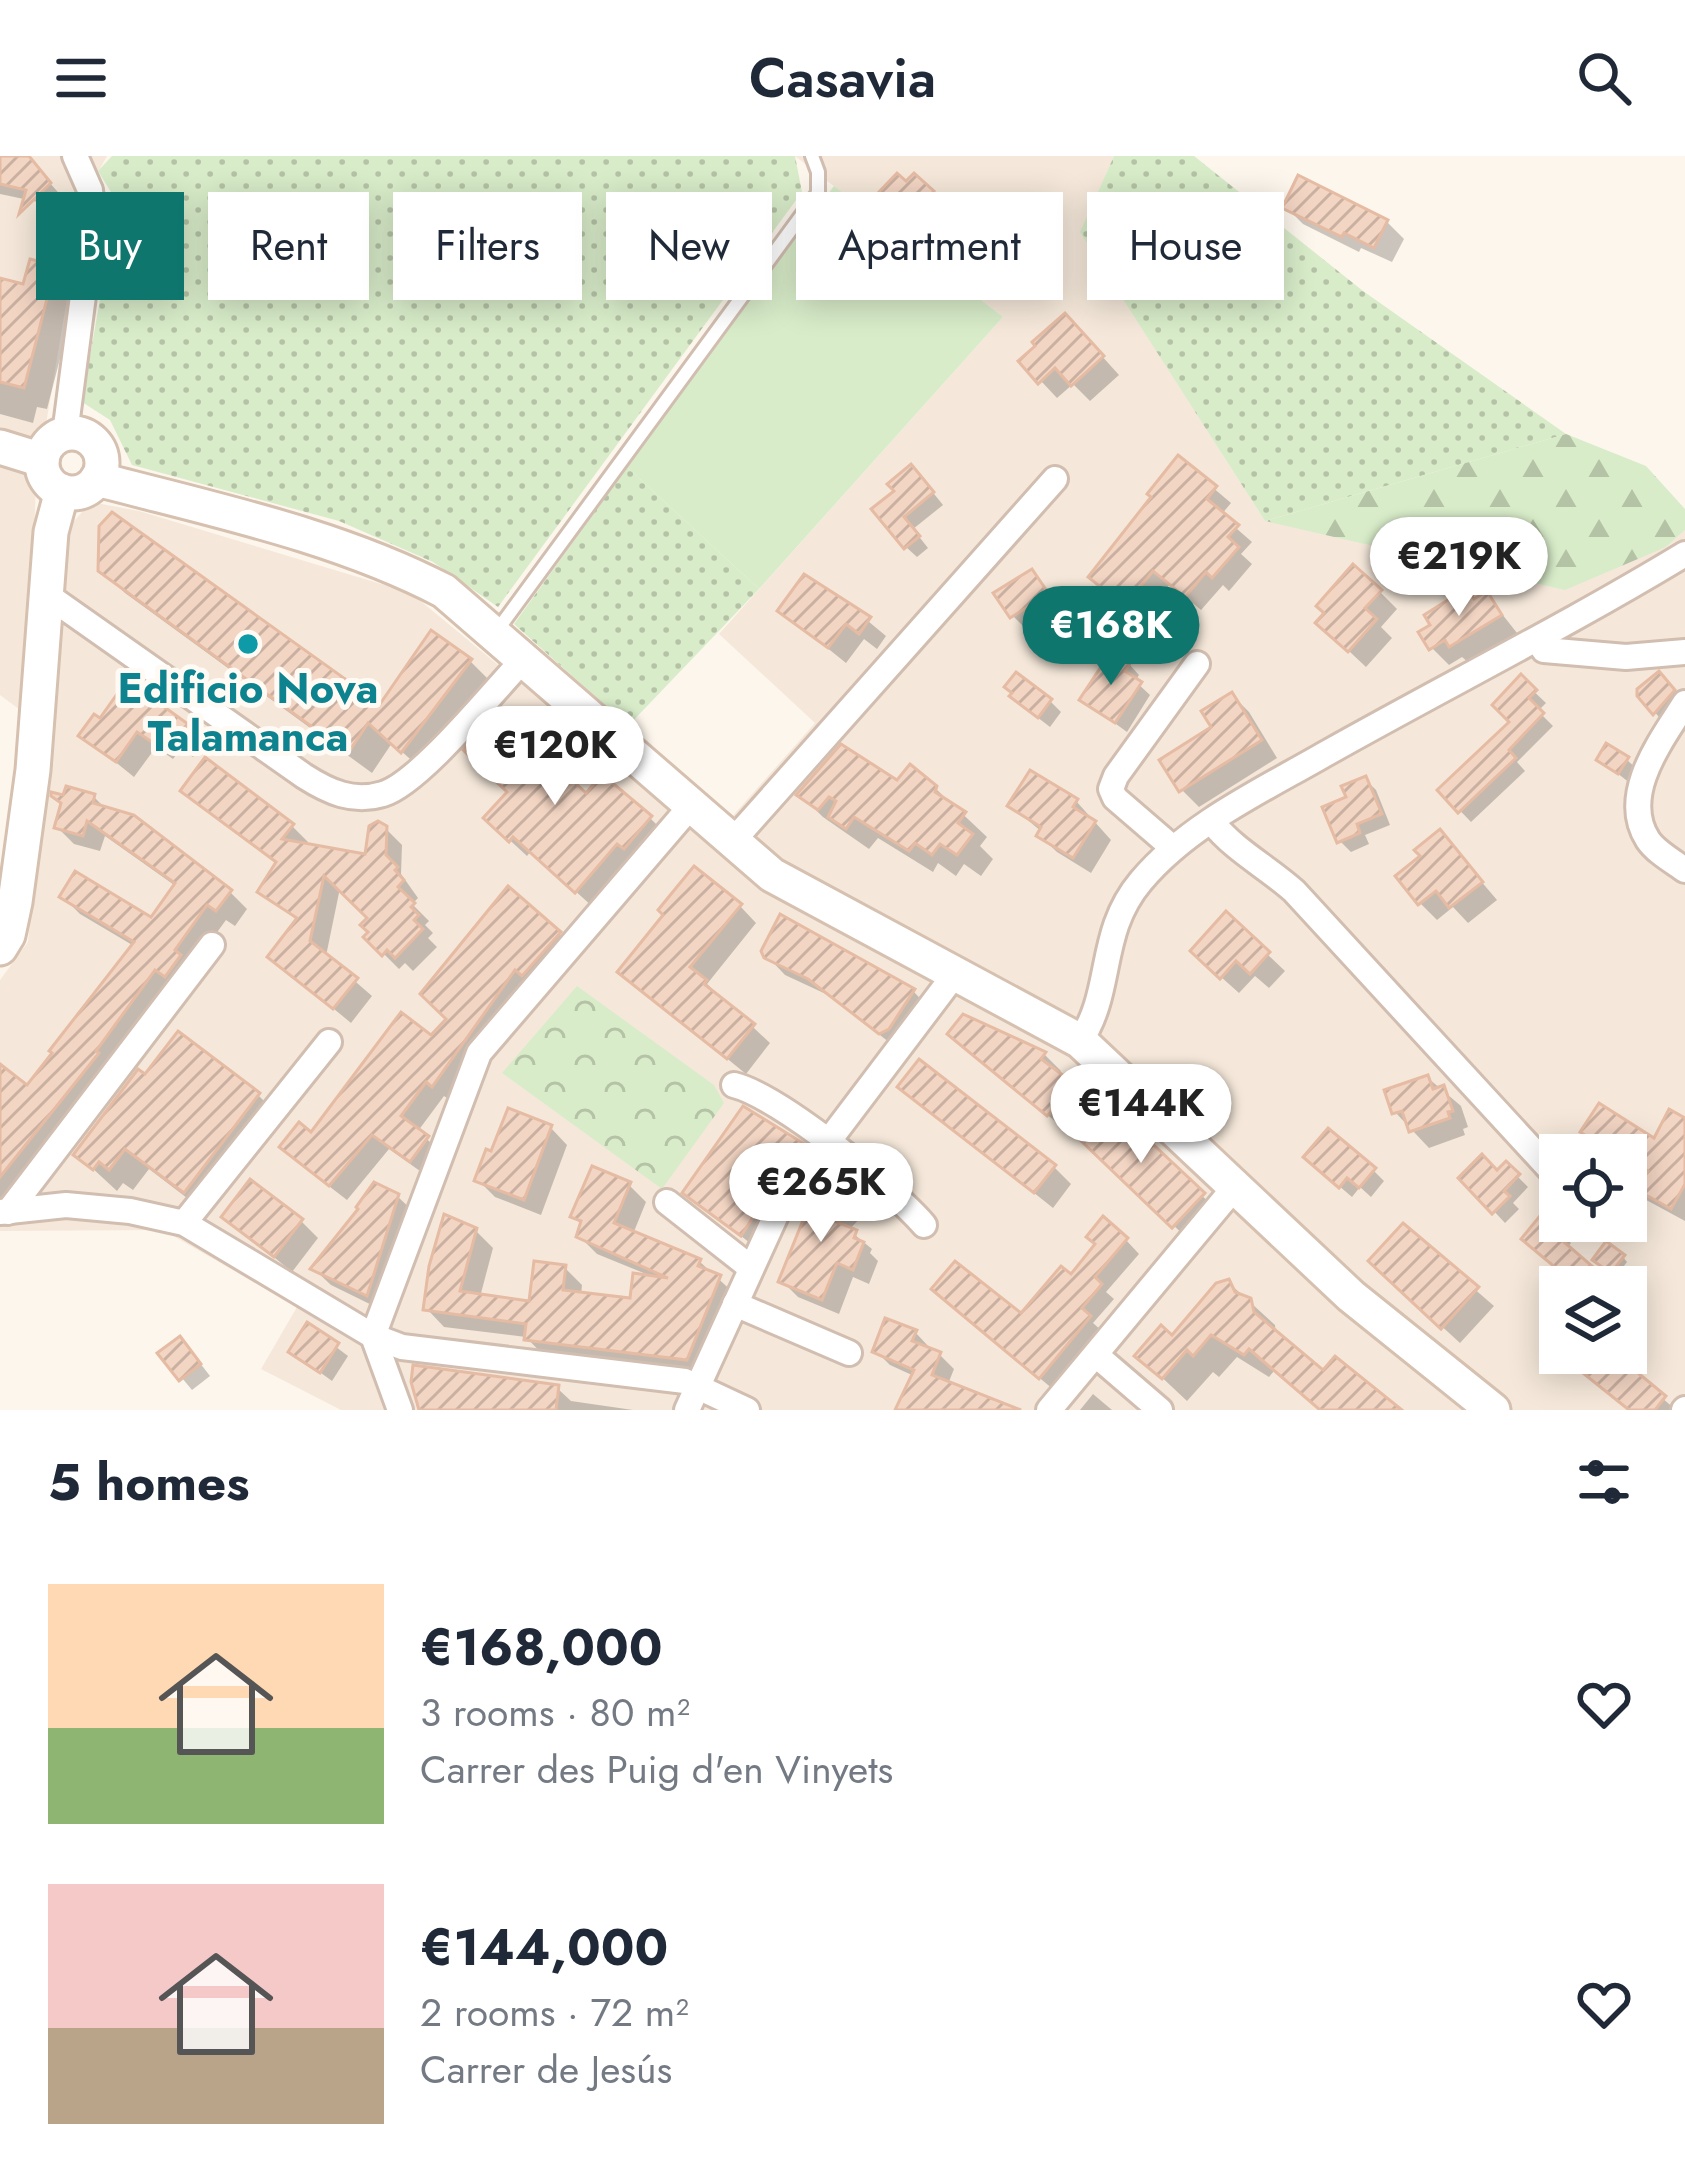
<!DOCTYPE html>
<meta charset="utf-8">
<style>
body{margin:0;font-family:Jost,sans-serif;background:#f2f2f3;color:#1f2937;height:100vh;display:flex;flex-direction:column;font-size:45px;white-space:nowrap}
*{box-sizing:border-box;margin:0}
p{font-size:39px;color:#747a83}
.icon{flex:none;width:66px;height:66px;fill:none;stroke:currentColor;stroke-width:2;stroke-linecap:round;stroke-linejoin:round}
.map{position:relative;height:1254px;overflow:hidden}
.side{display:flex;flex-direction:column;background:#fff;flex:1}
.side>*{flex:none}
.top-card{position:absolute;left:36px;top:36px;width:1614px;height:108px;display:flex;gap:24px}
.controls{position:absolute;left:1539px;top:978px;display:grid;gap:24px}
.controls a{display:grid;place-items:center;width:108px;height:108px;border-radius:0px;background:#fff;box-shadow:0 6px 30px #0003;font-size:60px}
.price{position:absolute;translate:-50% -102px;padding:0 27px;border-radius:42px;background:#fff;color:#222;font-size:39px;line-height:78px;filter:drop-shadow(0 3px 6px #0008)}
.price::after{content:'';position:absolute;left:50%;top:72px;width:36px;height:27px;margin-left:-18px;background:inherit;clip-path:polygon(0 0,100% 0,50% 100%)}
.price.current{background:#0f766e;color:#fff}
ul{padding:0;list-style:none}
li{display:flex;align-items:center;gap:36px;height:300px;padding:0 48px}
li span{display:grid;place-items:center;flex:none;width:336px;height:240px;border-radius:0px;color:#555}
li>.icon{margin-inline-start:auto}
span .icon{width:144px;height:144px;fill:#fffc;stroke-width:1}
li b{font-size:51px}
h2{display:flex;justify-content:space-between;align-items:center;height:144px;padding:0 48px;font-size:51px}
.pill{padding:0 42px;border-radius:0px;background:#fff;box-shadow:0 6px 30px #0003;font-size:42px;line-height:108px}
.pill.current{background:#0f766e;color:#fff}
header{display:flex;justify-content:space-between;align-items:center;height:156px;padding:0 48px;background:#fff;font-size:54px;font-weight:600}
.map>svg:first-child{display:block}
.residential{fill:#f5e8da;fill-rule:evenodd}
.grass{fill:url(#grass-dots)}
.forest{fill:url(#forest-firs)}
.park{fill:url(#park-crowns)}
.garden{fill:#d8ecc9}
.shadow{fill:#0003}
.building{fill:url(#building-hatch);stroke:#e6bba3;stroke-width:3}
.lines{fill:none;stroke-linecap:round;stroke-linejoin:round}
.lane-casing{stroke:#d1beb0;stroke-width:18}
.street-casing{stroke:#d1beb0;stroke-width:30}
.secondary-casing{stroke:#d6c0b0;stroke-width:39}
.lane{stroke:#fff;stroke-width:12}
.street{stroke:#fff;stroke-width:24}
.secondary{stroke:#fff;stroke-width:33}
.culture-dot{fill:#0f9aa8;stroke:#fffaf3;stroke-width:4.5}
.labels{text-anchor:middle;dominant-baseline:central;stroke-width:10;stroke-linejoin:round;paint-order:stroke}
.culture-label{font-size:42px;font-weight:bold;fill:#0d838f;stroke:#fffaf3}
</style>
<header><svg class="icon" aria-label="menu" viewBox="0 0 24 24"><path d="M4 6h16M4 12h16M4 18h16"/></svg>Casavia<svg class="icon" aria-label="search" viewBox="0 0 24 24"><circle cx="10" cy="10" r="6"/><path d="M15 15l6 6"/></svg></header>
<div class="map">
<svg width="1685" height="1254" viewBox="0 0 1685 1254">
<defs>
<pattern id="grass-dots" width="8" height="8" patternUnits="userSpaceOnUse" patternTransform="scale(3)"><rect width="8" height="8" fill="#d8ecc9"/><path d="M2 2h.1M6 6h.1" fill="none" stroke="#b4c2a5" stroke-width="1.8" stroke-linecap="round"/></pattern>
<pattern id="forest-firs" width="22" height="20" patternUnits="userSpaceOnUse" patternTransform="scale(3)"><rect width="22" height="20" fill="#d8ecc9"/><path d="M5 1l3.5 6h-7zM16 11l3.5 6h-7z" fill="#b4c2a5"/></pattern>
<pattern id="park-crowns" width="20" height="18" patternUnits="userSpaceOnUse" patternTransform="scale(3)"><rect width="20" height="18" fill="#d8ecc9"/><path d="M2 6a3 3 0 1 1 6 0M12 15a3 3 0 1 1 6 0" fill="none" stroke="#b4c2a5"/></pattern>
<pattern id="building-hatch" width="6" height="6" patternUnits="userSpaceOnUse" patternTransform="scale(3)"><rect width="6" height="6" fill="#f3d5c3"/><path d="M-1 1l2-2M0 6l6-6M5 7l2-2" fill="none" stroke="#cab0a1"/></pattern>
</defs>
<rect width="100%" height="100%" fill="#fdf6ec"/>
<g class="residential">
<path d="M0 0H107L84 41 36 328 27 559 0 539Z"/>
<path d="M795 0H1114L1081 76 1265 365 1666 391 1685 374V1254H341L261 1213 297 1151 163 1074 0 1075V824L28 786 67 373 91 346 139 355 411 437 600 593 730 663 815 567 719 478 1003 161ZM1560 999H1626V1065H1560ZM1560 1131H1626V1197H1560Z"/>
</g>
<g class="grass">
<path d="M112 0H795L802 36 498 451 433 406 339 365 132 309 110 264 82 246 117 46 98 15Z"/>
<path d="M1114 0H1194L1363 135 1566 278 1265 365 1080 76Z"/>
<path d="M627 311 759 433 628 570 514 468Z"/>
</g>
<path class="forest" d="M1566 278 1646 310 1685 353V374L1666 391 1565 434 1265 365Z"/>
<path class="park" d="M577 830 714 929 724 947 662 1033 502 917Z"/>
<path class="garden" d="M834 30 1003 161 759 433 627 311Z"/>
<g class="shadow">
<path d="M0 0H26L64 43 50 57 38 46 0 38Z"/>
<path d="M914 21 943 48 921 72 883 36 907 29Z"/>
<path d="M1286 51 1387 66 1404 83 1392 106 1361 92 1359 96 1303 68Z"/>
<path d="M1005 101 1032 127 1018 142 991 116Z"/>
<path d="M67 116 90 139 71 160 47 253 37 251 33 267 0 258V134L25 131Z"/>
<path d="M1082 178 1119 219 1090 245 1073 228 1057 242 1041 225Z"/>
<path d="M1179 303 1231 347 1221 359 1252 386 1241 398 1252 408 1229 435 1223 429 1201 454 1170 428 1146 458 1138 451 1134 457 1107 436Z"/>
<path d="M922 323 943 349 913 373 928 392 917 401 906 391 898 336Z"/>
<path d="M101 413 380 552 431 478 470 505 493 528 426 617 392 587 372 617 125 437Z"/>
<path d="M1031 417 1057 450 1024 471 1013 460Z"/>
<path d="M1380 436 1397 453 1381 471 1392 482 1366 511 1319 467Z"/>
<path d="M1487 439 1517 477 1468 506 1462 501 1449 509 1432 492Z"/>
<path d="M845 446 886 480 877 493 864 483 846 507 780 454Z"/>
<path d="M1129 508 1139 519 1135 525 1150 539 1127 576 1083 544Z"/>
<path d="M1521 523 1546 547 1538 555 1553 570 1517 606 1525 615 1471 666 1441 635 1513 566Z"/>
<path d="M1670 530 1684 547 1665 568 1640 539Z"/>
<path d="M1232 539 1249 556 1277 602 1199 651 1182 634Z"/>
<path d="M1050 545 1061 556 1050 571 1024 551Z"/>
<path d="M186 570 203 587 193 601 181 592 173 603 156 591 134 621 82 579Z"/>
<path d="M490 592 586 641 650 662 666 678 593 751 531 695 527 700 503 678 511 636Z"/>
<path d="M1600 604H1627L1638 614 1630 627Z"/>
<path d="M1365 623 1376 634 1390 669 1365 679 1369 688 1351 696 1340 685 1350 643Z"/>
<path d="M897 628 935 632 987 681 980 690 993 703 981 720 964 708 956 720 938 707 933 716 878 682 869 693 823 661 800 639Z"/>
<path d="M184 634 292 670 308 686 305 690 368 702 385 672 402 689 401 718 418 742 412 748 429 765 425 769 433 777 428 782 437 791 413 815 405 807 399 813 367 781 372 776 371 763 340 732 326 800 372 840 351 867 271 801 298 765 261 735 278 709Z"/>
<path d="M94 641 107 654 230 736 247 753 235 770 226 764 114 917 0 1046V912L28 933 134 790 80 758 63 741 152 765 177 731 105 680 100 695 74 688 57 671Z"/>
<path d="M1076 645 1111 684 1091 717 1057 696 1040 680 1042 676 1011 650Z"/>
<path d="M1440 677 1497 744 1468 767 1453 751 1437 764 1420 747 1424 700Z"/>
<path d="M740 750 756 767 707 828 770 887 746 918 621 816Z"/>
<path d="M1227 760 1285 815 1269 832 1255 820 1239 837 1211 812Z"/>
<path d="M781 762 914 836 930 853 898 893 828 839 785 819 767 800Z"/>
<path d="M559 778 575 794 450 944 444 940 418 975 443 998 427 1020 389 993 347 1044 299 1007 312 980 431 884 449 863Z"/>
<path d="M968 895 1044 898 1061 915 1058 919 1091 947 1066 974Z"/>
<path d="M146 922 258 939 281 962 208 1058 149 1013 133 1034 123 1027 117 1035 77 998Z"/>
<path d="M1428 922 1461 950 1468 971 1463 973 1465 979 1429 992 1395 956Z"/>
<path d="M901 931 1054 1011 1071 1028 1053 1052Z"/>
<path d="M1110 952 1219 1056 1191 1086 1082 982Z"/>
<path d="M1685 965V1065L1626 1033V999H1611L1583 976 1655 986Z"/>
<path d="M550 971 567 989 541 1059 495 1041 478 1024Z"/>
<path d="M801 989 817 1006 759 1094 686 1037Z"/>
<path d="M1506 1009 1528 1031 1513 1047 1519 1053 1505 1067 1463 1022 1498 1018Z"/>
<path d="M1317 1011 1374 1015 1384 1025 1371 1041 1360 1031 1352 1041Z"/>
<path d="M826 1026 862 1060 849 1074 872 1093 870 1097 878 1105 869 1128 853 1121 839 1158 798 1141 782 1125Z"/>
<path d="M629 1029 646 1046 633 1078 699 1105 736 1139 704 1220 544 1200 526 1181 444 1171 427 1153 476 1075 493 1092 480 1141 531 1149 565 1112 582 1129 581 1139 632 1145 651 1120 597 1098 579 1080 583 1070 574 1061Z"/>
<path d="M397 1040 415 1057 384 1155 331 1129 314 1113Z"/>
<path d="M225 1061 301 1065 318 1082 292 1116Z"/>
<path d="M1548 1066 1571 1087 1567 1092 1608 1131H1585L1545 1070Z"/>
<path d="M1403 1071 1494 1150 1460 1187 1389 1122Z"/>
<path d="M1126 1084 1139 1098 1106 1136 1114 1143 1093 1167 1103 1176 1054 1234 949 1146 1022 1161Z"/>
<path d="M1623 1101 1627 1106 1617 1119 1601 1108Z"/>
<path d="M1228 1126 1275 1169 1276 1179 1324 1218 1397 1254H1321L1274 1215 1269 1221 1237 1201 1219 1221 1213 1216 1187 1245 1138 1199 1172 1183Z"/>
<path d="M308 1170 348 1200 332 1225 292 1196Z"/>
<path d="M915 1176 929 1191 928 1194 939 1198 954 1213 948 1228 1015 1254H899L914 1220 890 1209 876 1195Z"/>
<path d="M190 1194 210 1220 192 1234 162 1198Z"/>
<path d="M1580 1197H1610L1676 1254H1629Z"/>
<path d="M557 1232 571 1245 633 1254H422Z"/>
<path d="M1093 1238 1112 1254H1080Z"/>
</g>
<g class="building">
<path d="M0 0H29L51 27 19 58 26 34 0 28Z"/>
<path d="M897 17 906 25 914 17 934 35 908 64 879 36Z"/>
<path d="M1298 19 1388 64 1374 92 1344 77 1342 81 1282 52Z"/>
<path d="M1005 96 1024 114 1006 134 987 116Z"/>
<path d="M30 103 68 113 60 142 48 139 24 232 0 226V122L23 128Z"/>
<path d="M1065 157 1104 200 1071 230 1055 212 1038 228 1018 205 1035 190 1032 186Z"/>
<path d="M1178 299 1217 330 1207 343 1239 369 1228 381 1239 391 1212 422 1206 416 1185 441 1153 415 1129 445 1121 439 1117 444 1088 421 1151 341 1147 338Z"/>
<path d="M911 308 934 336 904 361 920 380 904 393 871 353 894 335 887 328Z"/>
<path d="M112 356 380 548 431 474 472 503 401 597 368 567 348 597 98 415 99 370Z"/>
<path d="M1353 408 1382 434 1365 452 1377 463 1348 496 1315 467 1324 457 1316 450Z"/>
<path d="M1032 413 1049 438 1010 462 993 437Z"/>
<path d="M804 418 871 461 859 478 846 468 828 492 777 455Z"/>
<path d="M1467 432 1474 443 1487 435 1502 459 1449 491 1445 484 1429 494 1418 476 1430 469 1424 459Z"/>
<path d="M1112 494 1131 506 1125 515 1142 526 1115 567 1079 544Z"/>
<path d="M1659 515 1675 534 1653 559 1637 540V533Z"/>
<path d="M1016 516 1052 543 1038 562 1009 540 1012 537 1004 531Z"/>
<path d="M1521 518 1537 534 1529 542 1544 557 1509 594 1516 602 1458 657 1437 634 1509 566 1492 549Z"/>
<path d="M127 524 188 568 175 586 163 578 155 588 137 576 116 606 78 580 94 558 100 562Z"/>
<path d="M1232 536 1262 584 1179 636 1159 604 1211 571 1201 555Z"/>
<path d="M511 566 586 637 602 618 652 660 624 693 617 688 575 737 513 681 509 686 483 662 507 636 463 594 479 577 490 588Z"/>
<path d="M1606 587 1629 601 1618 618 1596 604Z"/>
<path d="M841 588 897 624 910 608 937 630 935 636 966 656 958 667 973 678 957 699 940 688 932 699 915 687 909 695 854 661 846 673 828 661 836 645 829 641 818 654 796 639Z"/>
<path d="M205 601 294 668 282 683 365 698 369 670 378 665 387 670 386 699 398 711 395 714 404 724 398 731 415 747 411 751 419 759 414 764 423 773 395 802 387 794 382 800 363 781 368 776 360 769 367 762 324 720 310 785 358 822 333 853 267 801 297 762 257 736 276 706 180 635Z"/>
<path d="M1030 614 1078 643 1073 651 1096 665 1073 702 1036 680 1041 671 1007 650Z"/>
<path d="M1366 620 1382 658 1357 668 1360 677 1337 687 1322 651 1346 641 1341 630Z"/>
<path d="M66 630 95 638 93 647 134 659 232 734 216 755 207 749 175 794 181 799 165 821 155 814 96 895 99 897 0 1021V908L27 929 52 897 49 895 134 786 59 741 75 715 151 761 175 727 87 665 83 680 54 672 61 647 51 640V636L63 639Z"/>
<path d="M1440 673 1483 726 1449 752 1436 735 1418 749 1395 720 1420 700 1414 694Z"/>
<path d="M694 710 742 748 690 811 707 824 704 828 755 868 727 903 617 816 663 759 658 754Z"/>
<path d="M508 730 561 776 522 820 515 814 432 931 426 926 401 960 429 980 410 1006 372 979 329 1030 279 991 299 966 311 976 401 856 431 879 446 863 420 838Z"/>
<path d="M1226 755 1270 796 1250 818 1236 805 1220 823 1190 795Z"/>
<path d="M780 758 915 833 889 873 879 878 808 823 764 802 761 795Z"/>
<path d="M963 858 1046 896 1041 903 1076 929 1047 960 947 878Z"/>
<path d="M178 875 260 937 184 1037 125 993 109 1014 99 1006 93 1014 73 999 138 913 145 918Z"/>
<path d="M919 903 1056 1009 1034 1037 897 931Z"/>
<path d="M1428 919 1433 933 1444 929 1453 955 1448 956 1450 962 1409 976 1402 955 1392 958 1384 934Z"/>
<path d="M1599 947 1654 982 1669 953 1685 962V1028L1671 1053 1637 1034 1648 1015 1626 1004V999H1617L1580 976Z"/>
<path d="M1110 948 1205 1037 1172 1072 1078 982Z"/>
<path d="M743 950 803 987 765 1033 769 1036 741 1080 682 1037Z"/>
<path d="M508 952 552 969 524 1044 474 1025 486 993 491 995Z"/>
<path d="M1328 972 1376 1012 1359 1032 1347 1022 1339 1032 1303 1001Z"/>
<path d="M1482 998 1497 1014 1506 1005 1520 1018 1504 1035 1510 1040 1492 1058 1458 1022Z"/>
<path d="M592 1010 631 1026 614 1067 701 1103 698 1110 721 1119 687 1204 524 1184 526 1168 423 1154 429 1110 444 1058 477 1072 460 1135 529 1145 534 1105 566 1109 563 1134 630 1142 633 1117 668 1122 576 1081 581 1065 570 1061Z"/>
<path d="M826 1022 848 1042 829 1063 857 1074 854 1082 864 1086 853 1114 837 1107 822 1144 778 1126 812 1042 809 1040Z"/>
<path d="M250 1023 303 1063 274 1101 221 1061Z"/>
<path d="M374 1026 399 1038 367 1140 310 1113 358 1053 356 1051Z"/>
<path d="M1103 1060 1128 1082 1095 1121 1102 1128 1082 1152 1091 1160 1039 1223 931 1133 955 1105 1021 1157 1061 1110 1071 1118 1095 1088 1086 1081Z"/>
<path d="M1539 1061 1545 1066 1547 1062 1562 1074 1557 1080 1600 1117 1588 1131H1579L1521 1083Z"/>
<path d="M1403 1067 1479 1131 1441 1173 1368 1105Z"/>
<path d="M1606 1085 1625 1099 1611 1117 1592 1104Z"/>
<path d="M1229 1123 1235 1136 1251 1142 1254 1156 1323 1214 1335 1200 1402 1254H1320L1249 1193 1244 1199 1211 1179 1193 1200 1187 1194 1162 1223 1134 1200 1161 1169 1172 1179 1216 1127Z"/>
<path d="M885 1162 917 1174 912 1185 941 1196 932 1219 1021 1254H895L914 1214 872 1196Z"/>
<path d="M307 1166 339 1187 320 1217 288 1196Z"/>
<path d="M180 1180 201 1208 179 1225 157 1197Z"/>
<path d="M1558 1197H1607L1617 1205 1620 1202 1666 1240 1655 1254H1629Z"/>
<path d="M413 1209 559 1229 556 1254H419L411 1226Z"/>
</g>
<g class="lines">
<g class="lane-casing">
<path id="lane" d="M496 476 818 37V16L812 0"/>
</g>
<g class="street-casing">
<g id="street">
<path d="M65 278 93 63 90 34 75 0"/>
<path d="M47 439 304 620C329 636 353 647 383 638 420 627 494 534 524 503"/>
<path d="M1538 484 1544 494 1626 501 1685 496"/>
<path d="M1685 547C1661 585 1619 639 1648 684 1656 696 1674 706 1685 714"/>
<path d="M1212 666C1234 694 1267 711 1294 735L1560 1024"/>
<path d="M731 687 1055 323"/>
<path d="M1173 692 1115 642 1111 633 1116 620 1197 508"/>
<path d="M1080 885C1114 835 1097 777 1141 725 1189 668 1263 634 1327 597 1446 530 1568 469 1685 398"/>
<path d="M734 929C779 940 892 1032 924 1069"/>
<path d="M667 1046 751 1112"/>
<path d="M0 1056 66 1049 130 1055 184 1067 373 1180 402 1191 685 1225 747 1254"/>
<path d="M8 1056 212 789"/>
<path d="M184 1067 329 886"/>
<path d="M735 1148 849 1197"/>
<path d="M1096 1199 1160 1254"/>
<path d="M400 1254 373 1180 479 897 690 651"/>
<path d="M687 1254 781 1048 955 818"/>
<path d="M1049 1254 1234 1032"/>
<path d="M1684 1254 1685 1253"/>
</g>
</g>
<g class="secondary-casing">
<g id="secondary">
<circle cx="72" cy="307" r="30"/>
<path d="M0 291 42 304"/>
<path d="M97 323C214 354 336 379 444 435L772 719 1080 885 1351 1140 1493 1254"/>
<path d="M0 792 8 779 15 746 33 614 51 376 62 335"/>
</g>
</g>
<use href="#lane" class="lane"/>
<use href="#street" class="street"/>
<use href="#secondary" class="secondary"/>
</g>
<circle class="culture-dot" cx="248" cy="488" r="12"/>
<g class="labels">
<g class="culture-label">
<text x="248" y="532">Edificio Nova<tspan x="248" dy="48">Talamanca</tspan></text>
</g>
</g>
</svg>
<div class="controls">
<a><svg class="icon" aria-label="locate" viewBox="0 0 24 24"><circle cx="12" cy="12" r="6"/><path d="M12 2v4M12 18v4M2 12h4M18 12h4"/></svg></a>
<a><svg class="icon" aria-label="layers" viewBox="0 0 24 24"><path d="M12 4l9 5-9 5-9-5zM3 14l9 5 9-5"/></svg></a>
</div>
<b class="price" style="left:1459px;top:463px">€219K</b>
<b class="price current" style="left:1111px;top:532px">€168K</b>
<b class="price" style="left:555px;top:652px">€120K</b>
<b class="price" style="left:1141px;top:1010px">€144K</b>
<b class="price" style="left:821px;top:1089px">€265K</b>
<div class="top-card">
<a class="pill current">Buy</a>
<a class="pill">Rent</a>
<a class="pill">Filters</a>
<a class="pill">New</a>
<a class="pill">Apartment</a>
<a class="pill">House</a>
</div>
</div>
<section class="side">
<h2>5 homes<svg class="icon" aria-label="filters" viewBox="0 0 24 24"><path d="M4 7h16M4 17h16"/><circle cx="9" cy="7" r="2"/><circle cx="15" cy="17" r="2"/></svg></h2>
<ul>
<li><span style="background:linear-gradient(#ffd9b3 60%,#8fb573 0)"><svg class="icon" aria-label="home" viewBox="0 0 24 24"><path d="M3 11l9-7 9 7M6 9v11h12V9"/></svg></span><div><b>€168,000</b><p>3 rooms · 80 m²</p><p>Carrer des Puig d'en Vinyets</p></div><svg class="icon" aria-label="heart" viewBox="0 0 24 24"><path d="M12 20l-8-8c-3-5 5-10 8-4 3-6 11-1 8 4z"/></svg></li>
<li><span style="background:linear-gradient(#f6c9c9 60%,#b9a48a 0)"><svg class="icon" aria-label="home" viewBox="0 0 24 24"><path d="M3 11l9-7 9 7M6 9v11h12V9"/></svg></span><div><b>€144,000</b><p>2 rooms · 72 m²</p><p>Carrer de Jesús</p></div><svg class="icon" aria-label="heart" viewBox="0 0 24 24"><path d="M12 20l-8-8c-3-5 5-10 8-4 3-6 11-1 8 4z"/></svg></li>
</ul>
</section>
